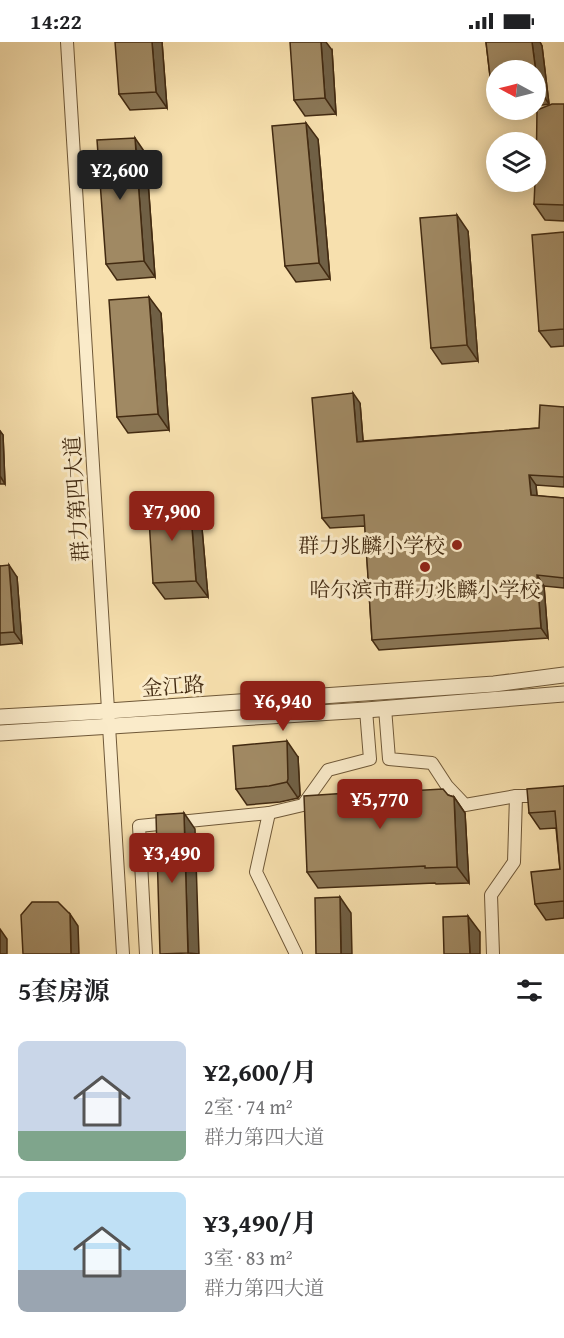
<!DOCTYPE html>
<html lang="zh">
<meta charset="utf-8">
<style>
body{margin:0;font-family:"Gentium Book Plus","Noto Serif SC",serif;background:#f2f2f2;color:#202124;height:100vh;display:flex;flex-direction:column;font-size:22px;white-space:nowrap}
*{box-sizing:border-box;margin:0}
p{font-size:20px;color:#757577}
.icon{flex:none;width:33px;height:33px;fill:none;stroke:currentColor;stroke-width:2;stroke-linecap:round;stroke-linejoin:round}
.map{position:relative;height:912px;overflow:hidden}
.drawer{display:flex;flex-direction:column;background:#fff;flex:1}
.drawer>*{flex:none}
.needle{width:39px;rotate:277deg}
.fabs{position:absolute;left:486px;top:18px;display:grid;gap:12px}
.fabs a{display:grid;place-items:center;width:60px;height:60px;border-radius:50%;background:#fff;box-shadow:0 3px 15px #0003;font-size:30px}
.price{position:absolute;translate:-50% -51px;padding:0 14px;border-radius:6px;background:#8f2418;color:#fff;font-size:20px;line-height:39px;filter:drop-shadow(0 2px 3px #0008)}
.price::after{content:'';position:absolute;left:50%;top:36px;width:18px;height:14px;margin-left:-9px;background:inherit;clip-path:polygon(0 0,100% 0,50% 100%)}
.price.current{background:#222;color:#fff}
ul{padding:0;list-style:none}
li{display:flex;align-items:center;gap:18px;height:150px;padding:0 18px}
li+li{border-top:2px solid #e0e0e0}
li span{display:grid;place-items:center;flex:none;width:168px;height:120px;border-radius:9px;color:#555}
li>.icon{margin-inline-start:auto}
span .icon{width:72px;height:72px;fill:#fffc;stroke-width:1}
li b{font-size:26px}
h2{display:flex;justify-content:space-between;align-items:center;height:72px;padding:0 18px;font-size:26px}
.status{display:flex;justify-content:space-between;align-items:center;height:42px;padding:0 30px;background:#fff;direction:ltr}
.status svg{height:16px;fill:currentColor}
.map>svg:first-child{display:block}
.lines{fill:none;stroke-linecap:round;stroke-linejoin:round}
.minor-casing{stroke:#6f5838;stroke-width:14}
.tertiary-casing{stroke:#6f5838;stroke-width:17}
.minor{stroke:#faebca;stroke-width:12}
.tertiary{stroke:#faebca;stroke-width:15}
.wall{fill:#8a7655;stroke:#422a11;stroke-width:1.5}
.shaded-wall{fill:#706045;stroke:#422a11;stroke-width:1.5}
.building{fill:#a08963;stroke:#422a11;stroke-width:1.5}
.poi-dot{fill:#8f2418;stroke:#faebca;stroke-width:2}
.labels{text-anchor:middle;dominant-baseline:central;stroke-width:6;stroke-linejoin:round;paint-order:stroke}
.street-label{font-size:21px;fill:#422a11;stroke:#faebca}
.poi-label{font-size:21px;fill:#422a11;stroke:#faebca;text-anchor:end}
</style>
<div class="status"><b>14:22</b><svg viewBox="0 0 49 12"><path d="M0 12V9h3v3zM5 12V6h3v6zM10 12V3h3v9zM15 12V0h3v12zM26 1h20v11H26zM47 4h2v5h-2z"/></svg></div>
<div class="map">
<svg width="564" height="912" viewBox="0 0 564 912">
<rect width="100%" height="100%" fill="#f7e0ae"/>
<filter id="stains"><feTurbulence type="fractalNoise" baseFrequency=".00333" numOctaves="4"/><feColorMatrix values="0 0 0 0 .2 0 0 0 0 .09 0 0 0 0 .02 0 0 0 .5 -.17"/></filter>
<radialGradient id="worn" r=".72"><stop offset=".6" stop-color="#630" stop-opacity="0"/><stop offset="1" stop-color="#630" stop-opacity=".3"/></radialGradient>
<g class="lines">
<g class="minor-casing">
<g id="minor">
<path d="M67 0 123 912"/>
<path d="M385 666 389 717 432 721 447 744 465 763 516 754H564"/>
<path d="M269 771 256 830 296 912"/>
<path d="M146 912 139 784 269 771 303 763 328 728 370 717 366 668"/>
<path d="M493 912 491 853 514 820 516 754"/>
</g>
</g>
<g class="tertiary-casing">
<g id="tertiary">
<path d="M0 675 108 669 494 642 564 633"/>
<path d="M0 691 366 668 564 652"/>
</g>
</g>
<use href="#minor" class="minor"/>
<use href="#tertiary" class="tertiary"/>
</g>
<g class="wall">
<path d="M162 0 167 66 130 68 119 52Z"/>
<path d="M486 0H540L542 4 549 62 536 64V28H496V58L492 51Z"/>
<path d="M332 8 336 72 305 74 294 58Z"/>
<path d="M564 62V179L545 178 534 162Z"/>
<path d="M318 97 330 237 296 240 285 224Z"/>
<path d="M146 112 155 235 117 238 106 222Z"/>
<path d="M468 189 478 319 442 322 431 306Z"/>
<path d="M564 190V304L551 305 539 289Z"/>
<path d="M161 271 169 388 128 391 117 375Z"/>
<path d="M360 361 363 399 539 386 564 365V445L536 443 537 454 564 456V546L544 544 548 596 379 608 372 598 365 484 330 486 322 476Z"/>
<path d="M0 389 3 393 5 442H0Z"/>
<path d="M201 475 208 555 165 557 153 541Z"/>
<path d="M0 524 17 535 22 601 0 603Z"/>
<path d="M298 715 300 753 298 756 280 760 247 763 236 747Z"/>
<path d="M564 744V876L546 878 535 862 560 827 556 786 540 787 529 771Z"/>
<path d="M409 749 448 753 454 755 465 771 469 841 436 842 435 841 318 846 307 830Z"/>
</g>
<g class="shaded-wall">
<path d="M152 0H162L167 66 156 50Z"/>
<path d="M321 0H326L332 8 336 72 325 56Z"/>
<path d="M532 0H540L542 4 549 62 538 46Z"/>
<path d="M306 81 318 97 330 237 319 221Z"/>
<path d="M135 96 146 112 155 235 144 219Z"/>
<path d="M457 173 468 189 478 319 467 303Z"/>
<path d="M149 255 161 271 169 388 158 372Z"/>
<path d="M353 351 360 361 364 410 357 400Z"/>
<path d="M0 389 3 393 5 442 0 434Z"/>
<path d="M529 433 536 443 538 464 531 453Z"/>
<path d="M190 459 201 475 208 555 196 539Z"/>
<path d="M9 523 17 535 22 601 14 590Z"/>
<path d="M537 533 544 544 548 596 541 586Z"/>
<path d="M287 699 298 715 300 753 298 756 287 740Z"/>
<path d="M454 755 465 771 469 841 457 825Z"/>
<path d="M184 771 195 787 199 912 188 911Z"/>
<path d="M340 855 351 871 352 912H341Z"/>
<path d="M70 872 78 884 79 912H71Z"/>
<path d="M468 874 480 890V912H470Z"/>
<path d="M0 887 7 897V912H0Z"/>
</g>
<g class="building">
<path d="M115 0H152L156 50 119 52Z"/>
<path d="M290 0H321L325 56 294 58Z"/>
<path d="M486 0H532L538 46H536V28H496V51H492Z"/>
<path d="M552 62H564V163L534 162 535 140H536L537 68Z"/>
<path d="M306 81 319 221 285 224 272 84Z"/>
<path d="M135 96 144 219 106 222 97 98Z"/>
<path d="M457 173 467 303 431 306 420 176Z"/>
<path d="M564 190V287L539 289 532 193Z"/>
<path d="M149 255 158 372 117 375 109 258Z"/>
<path d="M353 351 357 400 539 386 540 363 564 365V435L529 433 531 453 564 456V536L537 533 541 586 372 598 364 473 322 476 312 356Z"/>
<path d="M190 459 196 539 153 541 148 461Z"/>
<path d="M9 523 14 590 0 591V524Z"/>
<path d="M287 699 288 737 287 740 269 744 236 747 233 704Z"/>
<path d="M564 744V859L535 862 531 830 560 827 555 769 529 771 527 747Z"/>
<path d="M408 747V749L443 747 448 753 454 755 457 825 425 826V824L307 830 304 754Z"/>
<path d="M184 771 188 911 160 912 156 773Z"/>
<path d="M340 855 341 912H316L315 856Z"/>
<path d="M32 860H58L70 872 71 912H23L21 873Z"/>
<path d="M468 874 470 912H444L443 875Z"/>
</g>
<g class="poi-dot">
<circle cx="457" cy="503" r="6"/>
<circle cx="425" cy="525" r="6"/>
</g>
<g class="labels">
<g class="street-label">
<text transform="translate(76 457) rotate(-94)">群力第四大道</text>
<text transform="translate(173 644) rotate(-4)">金江路</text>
</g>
<g class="poi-label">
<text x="445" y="503">群力兆麟小学校</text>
<text x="425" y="547" text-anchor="middle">哈尔滨市群力兆麟小学校</text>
</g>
</g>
<rect width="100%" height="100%" filter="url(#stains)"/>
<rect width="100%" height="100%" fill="url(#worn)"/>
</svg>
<div class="fabs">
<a><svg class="needle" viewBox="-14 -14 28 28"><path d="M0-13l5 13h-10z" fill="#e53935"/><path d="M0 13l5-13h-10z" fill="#757577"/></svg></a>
<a><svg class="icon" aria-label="layers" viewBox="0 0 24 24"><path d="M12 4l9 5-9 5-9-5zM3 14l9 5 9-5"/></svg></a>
</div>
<b class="price current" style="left:120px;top:159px">¥2,600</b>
<b class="price" style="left:172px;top:500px">¥7,900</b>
<b class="price" style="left:283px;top:690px">¥6,940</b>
<b class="price" style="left:380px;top:788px">¥5,770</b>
<b class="price" style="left:172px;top:842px">¥3,490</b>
</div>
<section class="drawer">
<h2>5套房源<svg class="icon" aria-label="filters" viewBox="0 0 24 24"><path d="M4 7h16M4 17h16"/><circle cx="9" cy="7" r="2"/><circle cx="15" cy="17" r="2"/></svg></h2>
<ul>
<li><span style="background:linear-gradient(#c9d6e8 75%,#7fa58c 0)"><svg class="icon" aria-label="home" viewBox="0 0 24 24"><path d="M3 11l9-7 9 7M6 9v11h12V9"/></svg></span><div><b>¥2,600/月</b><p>2室 · 74 m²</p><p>群力第四大道</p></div></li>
<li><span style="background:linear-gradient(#bfe0f5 65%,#9aa5b1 0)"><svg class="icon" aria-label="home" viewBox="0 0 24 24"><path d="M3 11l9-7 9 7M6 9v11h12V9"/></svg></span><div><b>¥3,490/月</b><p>3室 · 83 m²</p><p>群力第四大道</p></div></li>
</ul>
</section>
